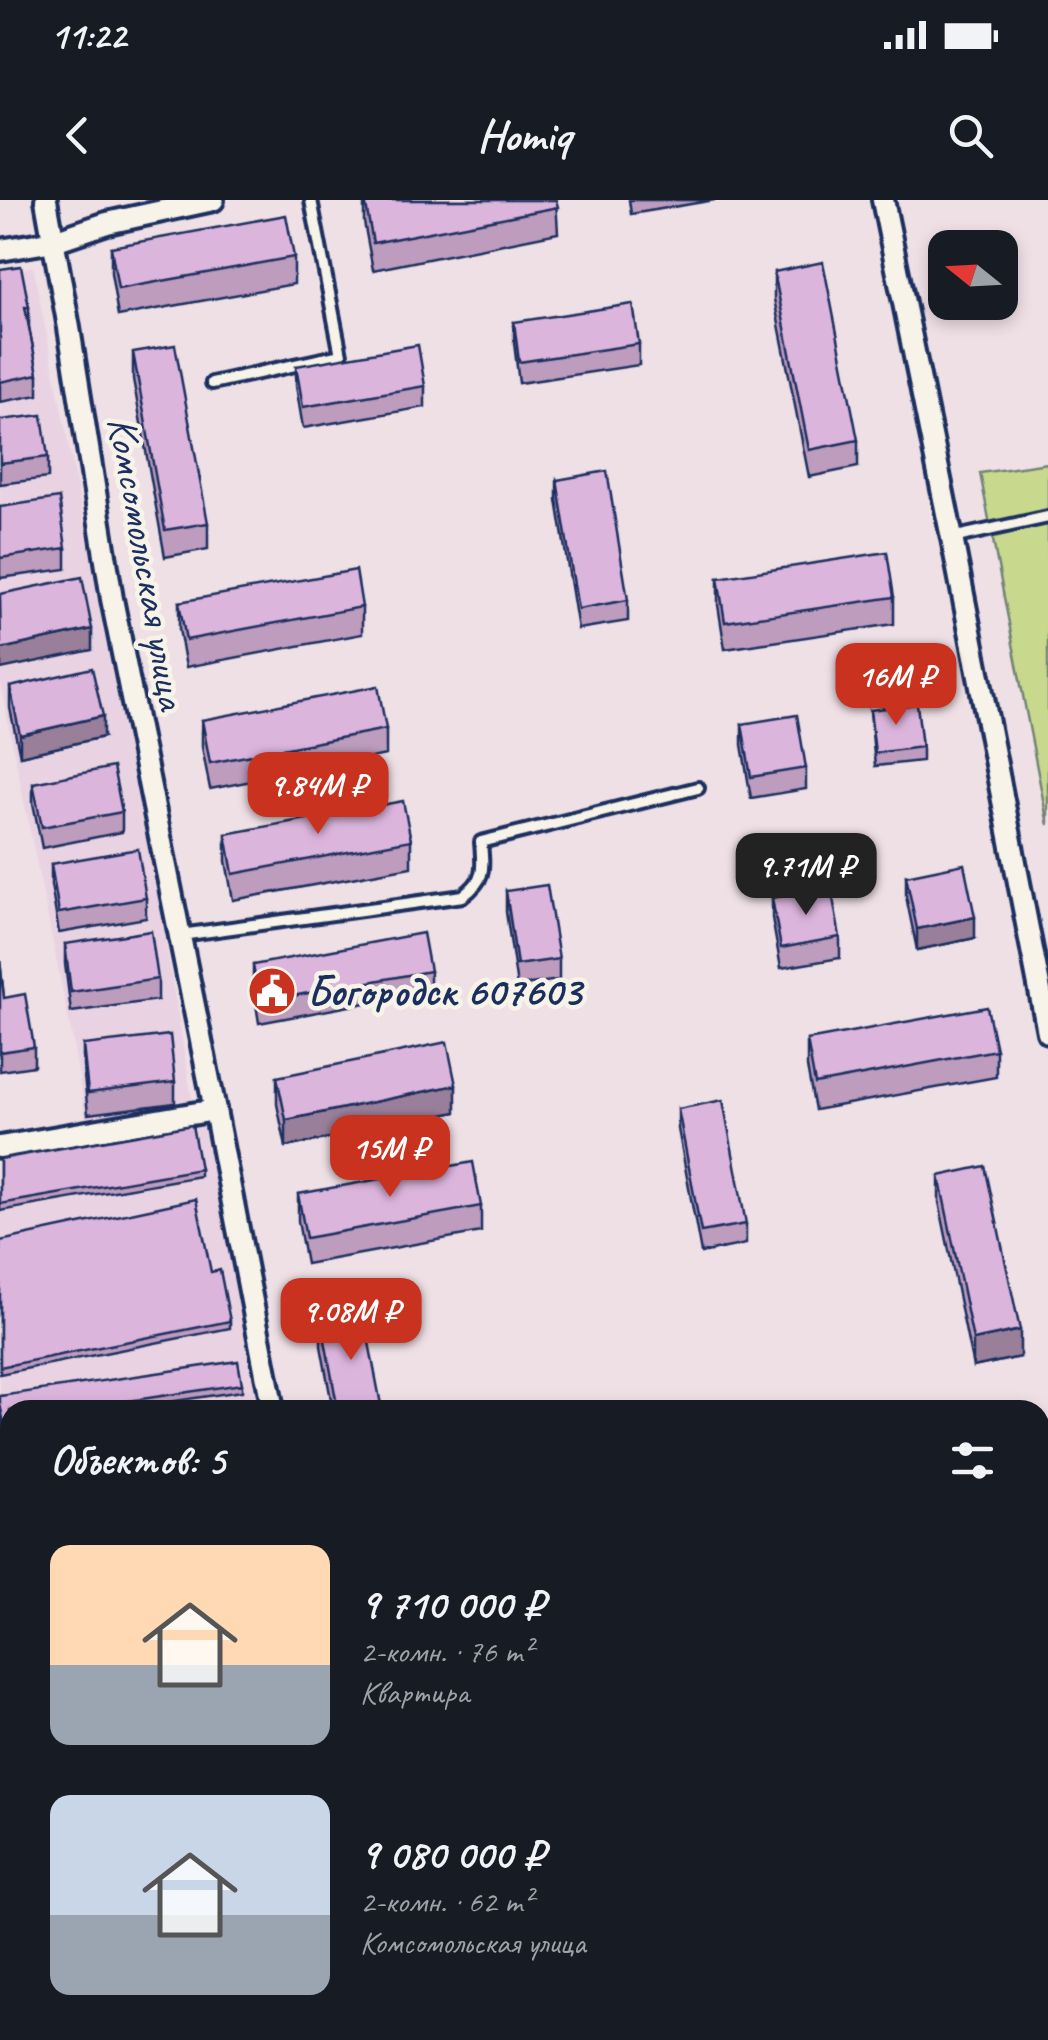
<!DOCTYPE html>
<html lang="ru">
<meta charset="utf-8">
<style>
body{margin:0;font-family:Caveat,sans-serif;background:#20242c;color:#f1f3f6;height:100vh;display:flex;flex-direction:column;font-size:38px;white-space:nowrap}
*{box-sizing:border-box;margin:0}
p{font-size:32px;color:#9ea1a6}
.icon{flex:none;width:55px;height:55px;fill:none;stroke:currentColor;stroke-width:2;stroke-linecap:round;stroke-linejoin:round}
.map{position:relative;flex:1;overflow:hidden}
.panel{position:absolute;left:0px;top:1200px;width:1050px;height:640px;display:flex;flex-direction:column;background:#171b24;border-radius:30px 30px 0 0;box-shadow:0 5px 15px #0003}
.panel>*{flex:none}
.needle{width:65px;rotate:288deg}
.tools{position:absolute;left:928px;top:30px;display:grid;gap:20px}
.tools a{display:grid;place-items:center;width:90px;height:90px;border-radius:20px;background:#171b24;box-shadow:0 5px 15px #0003;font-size:50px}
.price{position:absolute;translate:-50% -85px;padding:0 22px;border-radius:20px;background:#c8321e;color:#fff;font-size:32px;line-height:65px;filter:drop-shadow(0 2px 5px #0008)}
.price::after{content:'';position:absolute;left:50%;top:60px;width:30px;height:22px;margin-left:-15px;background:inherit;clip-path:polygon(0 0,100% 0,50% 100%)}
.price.on{background:#222;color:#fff}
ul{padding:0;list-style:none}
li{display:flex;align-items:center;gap:30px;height:250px;padding:0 50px}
li span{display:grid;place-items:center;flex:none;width:280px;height:200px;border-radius:20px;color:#555}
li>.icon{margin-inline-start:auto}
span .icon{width:120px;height:120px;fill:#fffc;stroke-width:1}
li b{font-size:42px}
h2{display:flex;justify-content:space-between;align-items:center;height:120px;padding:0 50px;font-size:42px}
.status{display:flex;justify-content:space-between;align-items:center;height:70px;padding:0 50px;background:#171b24;direction:ltr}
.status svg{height:28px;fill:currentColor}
header{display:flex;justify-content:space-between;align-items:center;height:130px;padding:0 50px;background:#171b24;font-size:45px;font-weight:700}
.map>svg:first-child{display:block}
.built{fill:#e9d3e3}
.green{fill:#c8d98d;stroke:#728476;stroke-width:2.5}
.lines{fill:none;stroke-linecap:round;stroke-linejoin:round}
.service-casing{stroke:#1b2f5e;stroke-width:18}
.minor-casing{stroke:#1b2f5e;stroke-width:28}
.service{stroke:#f7f3e8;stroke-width:10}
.minor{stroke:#f7f3e8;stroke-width:20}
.wall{fill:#bd9cbe;stroke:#1b2f5e;stroke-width:2.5}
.shaded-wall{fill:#9a7f9b;stroke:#1b2f5e;stroke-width:2.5}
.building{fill:#dcb5dd;stroke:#1b2f5e;stroke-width:2.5}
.labels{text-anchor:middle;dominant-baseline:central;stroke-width:9;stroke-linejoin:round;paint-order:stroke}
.street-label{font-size:42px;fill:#1b2f5e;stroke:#f7f3e8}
.poi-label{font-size:42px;font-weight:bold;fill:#1b2f5e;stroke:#f7f3e8;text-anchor:start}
</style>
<div class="status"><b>11:22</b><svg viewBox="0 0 49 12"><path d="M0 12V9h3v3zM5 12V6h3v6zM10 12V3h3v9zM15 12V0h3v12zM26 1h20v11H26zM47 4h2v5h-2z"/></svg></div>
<header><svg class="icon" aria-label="back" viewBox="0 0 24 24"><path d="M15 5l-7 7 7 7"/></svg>Homiq<svg class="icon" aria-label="search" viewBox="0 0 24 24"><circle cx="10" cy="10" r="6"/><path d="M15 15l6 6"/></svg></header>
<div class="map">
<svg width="1048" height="1840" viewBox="0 0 1048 1840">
<rect width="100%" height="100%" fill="#efe0e5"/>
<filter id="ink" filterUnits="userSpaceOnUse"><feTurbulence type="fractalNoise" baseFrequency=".01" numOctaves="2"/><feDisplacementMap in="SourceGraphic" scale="20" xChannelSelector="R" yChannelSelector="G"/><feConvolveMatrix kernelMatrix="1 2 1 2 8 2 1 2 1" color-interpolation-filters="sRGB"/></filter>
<g filter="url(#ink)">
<g class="built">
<path d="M33 66 154 671 193 905 86 921 71 832 0 483V73Z"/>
<path d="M204 920 258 1210H10V1608L0 1609V956Z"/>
<path d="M1048 1506V1840H408L407 1830H1040V1508Z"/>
</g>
<g class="green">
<path d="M1048 263V625L980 273Z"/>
<path d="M433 1830H855L857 1840H434Z"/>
</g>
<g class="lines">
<g class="service-casing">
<g id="service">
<path d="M212 183 341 155 311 0"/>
<path d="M952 338 1048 317"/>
<path d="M181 735 463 696C486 679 483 669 481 642L698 588"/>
<path d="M1040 1391 1048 1389"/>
<path d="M0 1593 10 1591"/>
<path d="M0 1739 10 1744"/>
<path d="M162 1830 163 1840"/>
</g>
</g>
<g class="minor-casing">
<g id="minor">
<path d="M46 0 69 128 112 399 215 910 273 1210"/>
<path d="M883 0 952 338 1048 832"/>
<path d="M0 50 54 41 107 23 213 0"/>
<path d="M0 947 215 910"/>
<path d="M1040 1247 1048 1245"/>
<path d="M389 1830V1840"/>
</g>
</g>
<use href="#service" class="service"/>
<use href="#minor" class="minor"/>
</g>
<g class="wall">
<path d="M364 0H556L558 33 373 70 364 22Z"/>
<path d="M629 0H715L631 14Z"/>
<path d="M111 47 294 57V84L118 116 111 73Z"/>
<path d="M0 69 29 107V127L38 174V195L0 202Z"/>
<path d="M774 72 858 240V267L809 277 774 99Z"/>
<path d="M514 122 639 144V165L519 183 514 143Z"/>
<path d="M133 152 208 323V349L165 357 133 179Z"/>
<path d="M296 166 425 186V207L303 228 296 186Z"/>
<path d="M0 220 48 257V278L0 284Z"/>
<path d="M557 280 628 400V421L578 429 557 300Z"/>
<path d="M0 307 66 348V369L0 378Z"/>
<path d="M718 378 894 397V424L725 449 718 405Z"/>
<path d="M179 402 362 407V434L186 467 179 429Z"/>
<path d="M10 487 103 537 20 556 10 508Z"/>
<path d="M870 510 922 547V561L875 566Z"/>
<path d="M202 520 386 529V555L210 589 202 547Z"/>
<path d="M742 524 806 568V589L751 598 742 545Z"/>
<path d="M33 583 122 612V632L42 648 33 603Z"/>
<path d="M226 634 411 640V667L233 700 226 661Z"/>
<path d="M51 664 146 698V718L59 733 51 685Z"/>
<path d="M906 676 975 738 917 750 906 696Z"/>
<path d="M506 691 559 759V780L517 786 506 712Z"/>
<path d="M772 698 840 737V758L781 768 772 718Z"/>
<path d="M65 744 158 779V800L71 812 65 764Z"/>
<path d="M0 760 4 798 34 847V866L0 871Z"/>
<path d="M253 765 430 771V791L259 823 253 785Z"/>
<path d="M807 840 996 850V877L815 910 807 867Z"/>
<path d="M83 845 175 882V903L88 914 83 866Z"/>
<path d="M277 877 456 912 286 947 277 904Z"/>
<path d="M678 909 746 1024V1044L701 1053 678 929Z"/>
<path d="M0 959 200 969V976L0 1011Z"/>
<path d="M939 976 1020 1157 973 1167 939 1002Z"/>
<path d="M298 994 481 1006V1032L306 1064 298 1021Z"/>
<path d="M0 1041 211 1072 230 1121V1128L0 1174Z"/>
<path d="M321 1119 382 1210H333L321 1146Z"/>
<path d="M242 1184V1191L115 1210H10V1259L0 1211V1196Z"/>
<path d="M1048 1249V1317L1040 1318V1250Z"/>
<path d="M905 1830H959L961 1840H907Z"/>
</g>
<g class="shaded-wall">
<path d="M92 429V450L1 469V449Z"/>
<path d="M103 516V537L20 556V535Z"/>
<path d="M975 717V738L917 750V729Z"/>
<path d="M456 885V912L286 947V920Z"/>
<path d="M1020 1130V1157L973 1167V1140Z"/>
<path d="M1048 1439V1466L1040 1468V1441Z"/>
<path d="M10 1457V1464L0 1466V1459Z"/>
<path d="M10 1564V1571L0 1573V1566Z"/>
<path d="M1048 1783V1810L1040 1811V1785Z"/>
</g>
<g class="building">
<path d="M365 0H556L558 7 373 43Z"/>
<path d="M286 15 294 57 118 89 111 47Z"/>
<path d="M823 62 858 240 809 250 774 72Z"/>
<path d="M21 66 29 107H25L38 174 0 182V69Z"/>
<path d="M633 104 639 144 519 162 514 122Z"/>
<path d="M175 145 208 323 165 330 133 152Z"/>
<path d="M418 145 425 186 303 207 296 166Z"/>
<path d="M42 215 48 257 0 263V220Z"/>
<path d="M607 271 628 400 578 409 557 280Z"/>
<path d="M59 298 66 348 0 358V307Z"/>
<path d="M887 352 894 397 725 422 718 378Z"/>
<path d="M356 370 362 407 186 440 179 402Z"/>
<path d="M82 377 92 429 1 449 0 394Z"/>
<path d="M92 468 103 516 20 535 10 487Z"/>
<path d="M378 486 386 529 210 563 202 520Z"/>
<path d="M917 504 922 547 875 553 870 510Z"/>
<path d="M797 515 806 568 751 577 742 524Z"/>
<path d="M113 567 122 612 42 627 33 583Z"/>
<path d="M403 601 411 640 233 674 226 634Z"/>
<path d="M138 649 146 698 59 713 51 664Z"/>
<path d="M964 664 975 717 917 729 906 676Z"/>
<path d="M547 685 559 759 517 765 506 691Z"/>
<path d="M831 687 840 737 781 748 772 698Z"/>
<path d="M151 731 158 779 71 792 65 744Z"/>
<path d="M423 733 430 771 259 802 253 765Z"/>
<path d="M0 760 4 798 25 794 34 847 0 852Z"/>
<path d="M987 807 996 850 815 884 807 840Z"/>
<path d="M170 835 175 882 88 893 83 845Z"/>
<path d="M447 842 456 885 286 920 277 877Z"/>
<path d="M723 900 746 1024 701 1032 678 909Z"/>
<path d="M192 925 200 969 0 1004V959Z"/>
<path d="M473 962 481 1006 306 1038 298 994Z"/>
<path d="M985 966 1020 1130 973 1140 939 976Z"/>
<path d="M196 999 211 1072 220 1070 230 1121 0 1167V1041Z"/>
<path d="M363 1111 382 1210H338L321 1119Z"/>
<path d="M238 1161 242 1184 68 1210H10V1252L0 1204V1196Z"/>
<path d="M1048 1249V1290L1040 1291V1250Z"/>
<path d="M10 1279V1457L0 1459V1280Z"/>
<path d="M1048 1393V1439L1040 1441V1395Z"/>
<path d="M10 1519V1564L0 1566V1521Z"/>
<path d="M1048 1639V1783L1040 1785V1640Z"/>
<path d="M95 1830H143L146 1840H98Z"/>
<path d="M197 1830H266L267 1840H198Z"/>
<path d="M911 1830H959L961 1840H913Z"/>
</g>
</g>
<defs>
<g id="civic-disc" transform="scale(2.5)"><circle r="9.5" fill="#c8321e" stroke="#f7f3e8"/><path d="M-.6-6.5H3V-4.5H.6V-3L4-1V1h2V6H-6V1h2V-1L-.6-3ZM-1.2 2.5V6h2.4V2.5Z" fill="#fff"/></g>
</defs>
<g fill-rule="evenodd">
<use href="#civic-disc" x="272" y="791"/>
</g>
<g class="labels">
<g class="street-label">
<text transform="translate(147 363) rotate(80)">Комсомольская улица</text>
</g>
<g class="poi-label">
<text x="307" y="791">Богородск 607603</text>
</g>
</g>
</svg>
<div class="tools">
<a><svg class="needle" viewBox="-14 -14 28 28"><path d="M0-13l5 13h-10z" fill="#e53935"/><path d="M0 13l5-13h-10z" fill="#9ea1a6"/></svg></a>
</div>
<b class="price" style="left:896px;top:528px">16M ₽</b>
<b class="price" style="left:318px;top:637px">9.84M ₽</b>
<b class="price on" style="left:806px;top:718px">9.71M ₽</b>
<b class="price" style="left:390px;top:1000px">15M ₽</b>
<b class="price" style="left:351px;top:1163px">9.08M ₽</b>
<section class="panel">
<h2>Объектов: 5<svg class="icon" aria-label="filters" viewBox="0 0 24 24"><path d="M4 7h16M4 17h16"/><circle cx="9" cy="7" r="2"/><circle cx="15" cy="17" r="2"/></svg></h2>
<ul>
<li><span style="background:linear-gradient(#ffd9b3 60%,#9aa5b1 0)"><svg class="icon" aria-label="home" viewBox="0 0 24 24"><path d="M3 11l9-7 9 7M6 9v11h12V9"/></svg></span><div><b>9 710 000 ₽</b><p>2-комн. · 76 m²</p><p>Квартира</p></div></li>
<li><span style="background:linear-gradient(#c9d6e8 60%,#9aa5b1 0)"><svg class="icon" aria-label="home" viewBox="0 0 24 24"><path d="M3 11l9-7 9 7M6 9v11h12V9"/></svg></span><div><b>9 080 000 ₽</b><p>2-комн. · 62 m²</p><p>Комсомольская улица</p></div></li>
</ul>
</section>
</div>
